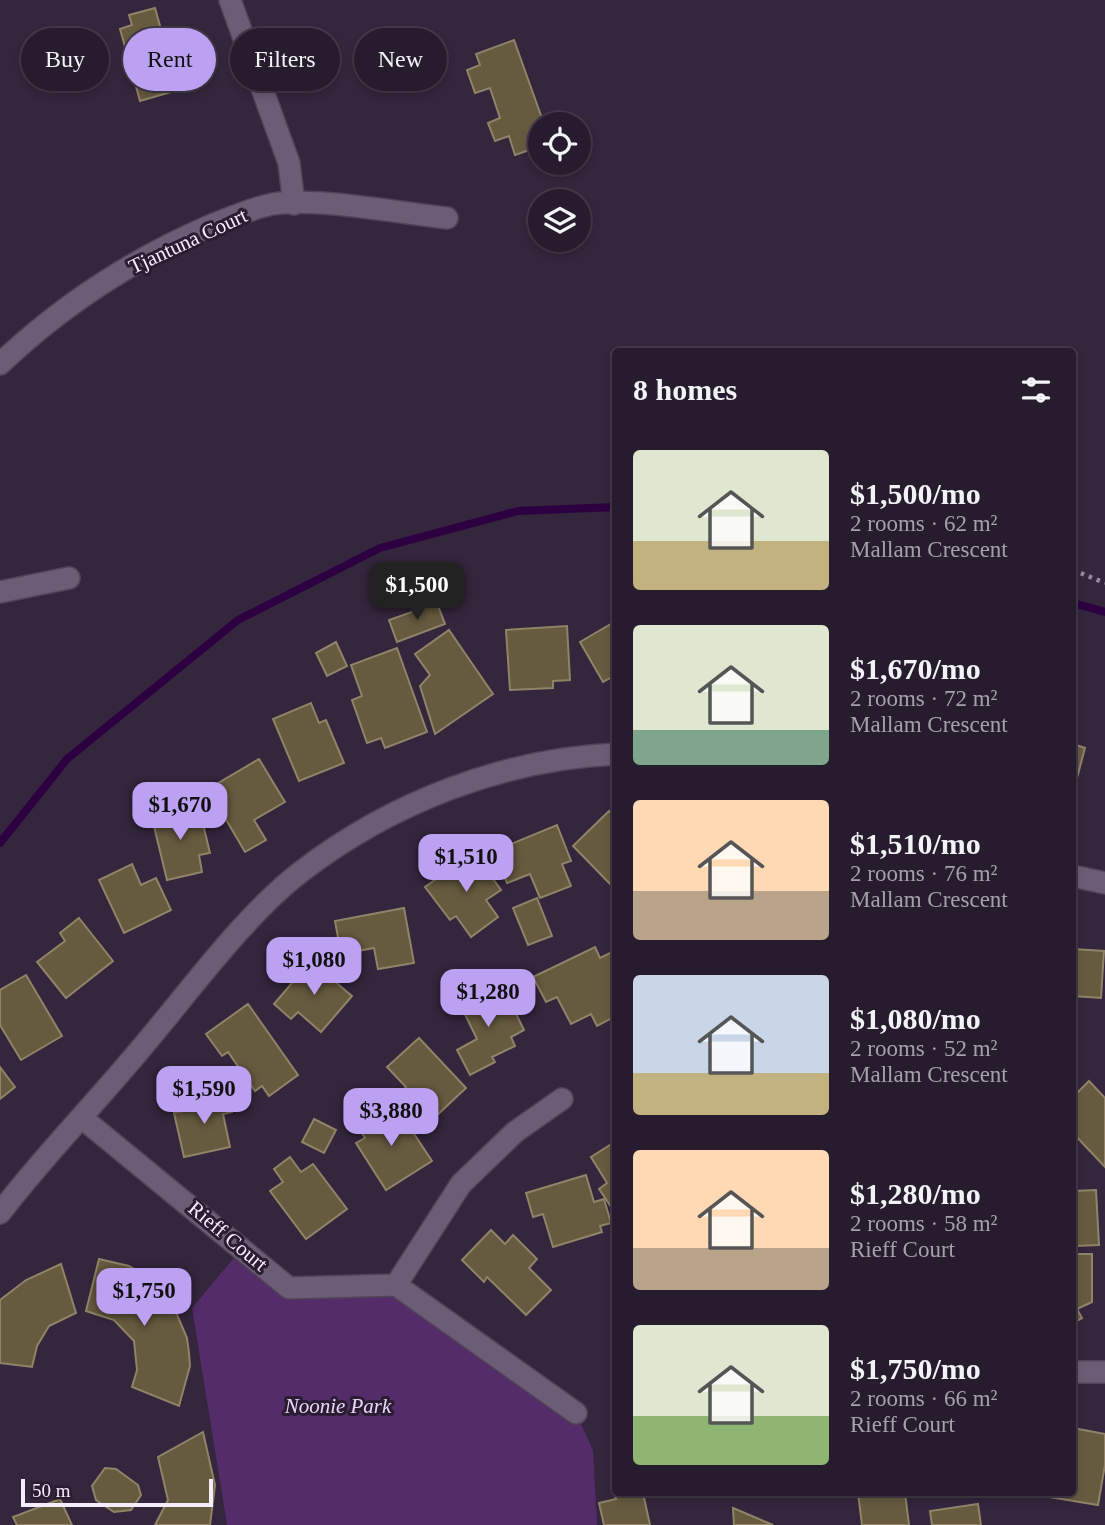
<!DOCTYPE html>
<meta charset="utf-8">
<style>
body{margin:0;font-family:"Times New Roman",serif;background:#2f2535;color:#f1f3f6;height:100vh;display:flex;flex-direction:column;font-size:26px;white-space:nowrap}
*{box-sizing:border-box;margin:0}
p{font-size:23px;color:#a4a1aa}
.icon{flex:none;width:38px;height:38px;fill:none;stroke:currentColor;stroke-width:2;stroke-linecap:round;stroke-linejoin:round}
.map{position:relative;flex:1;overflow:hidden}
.panel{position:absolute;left:612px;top:348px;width:464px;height:1148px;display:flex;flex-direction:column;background:#271c2d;border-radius:7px;box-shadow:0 4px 10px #0003,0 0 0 2px #433a49}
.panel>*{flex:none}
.guide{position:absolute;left:21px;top:28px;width:486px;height:63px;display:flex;gap:14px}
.fabs{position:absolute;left:528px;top:112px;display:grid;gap:14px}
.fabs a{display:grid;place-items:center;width:63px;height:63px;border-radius:50%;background:#271c2d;box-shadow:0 4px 10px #0003,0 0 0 2px #433a49;font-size:35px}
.scale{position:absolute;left:21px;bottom:18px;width:192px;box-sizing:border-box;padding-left:7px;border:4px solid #f6edfc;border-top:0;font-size:19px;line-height:24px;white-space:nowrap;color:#f6edfc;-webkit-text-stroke:5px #2a1d32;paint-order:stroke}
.price{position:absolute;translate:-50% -60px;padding:0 16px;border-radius:14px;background:#bca0f2;color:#111;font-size:23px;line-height:46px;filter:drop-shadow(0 2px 4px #0008)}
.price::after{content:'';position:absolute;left:50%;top:42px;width:21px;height:16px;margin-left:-10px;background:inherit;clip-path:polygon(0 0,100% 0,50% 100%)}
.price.selected{background:#222;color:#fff}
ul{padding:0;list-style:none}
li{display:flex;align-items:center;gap:21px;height:175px;padding:0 21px}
li span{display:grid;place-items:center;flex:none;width:196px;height:140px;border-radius:7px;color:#555}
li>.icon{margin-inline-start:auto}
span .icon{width:84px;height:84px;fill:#fffc;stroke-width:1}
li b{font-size:30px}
h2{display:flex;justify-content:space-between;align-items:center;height:84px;padding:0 21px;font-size:30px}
.pill{padding:0 24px;border-radius:32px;background:#271c2d;box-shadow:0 4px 10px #0003,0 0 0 2px #433a49;font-size:24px;line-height:63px}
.pill.selected{background:#bca0f2;color:#111}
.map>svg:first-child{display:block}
.green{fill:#532c69}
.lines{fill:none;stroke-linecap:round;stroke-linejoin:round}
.stream{stroke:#2d0041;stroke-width:8}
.building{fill:#665a3f;stroke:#908368;stroke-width:2}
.street-casing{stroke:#504457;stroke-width:24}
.path{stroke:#95899c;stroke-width:4.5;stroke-dasharray:3.5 5;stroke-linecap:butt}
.street{stroke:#6c5d76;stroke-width:21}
.labels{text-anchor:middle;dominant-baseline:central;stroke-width:6;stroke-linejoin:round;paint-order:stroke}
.street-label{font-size:21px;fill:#f6edfc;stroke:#2a1d32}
.park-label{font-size:21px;font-style:italic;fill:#ecd5fb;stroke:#2a1d32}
</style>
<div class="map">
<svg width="1105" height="1525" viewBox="0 0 1105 1525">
<rect width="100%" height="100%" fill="#34263c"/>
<path class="green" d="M243 1247 289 1288 396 1285 576 1413 593 1450 597 1525H227L192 1308Z"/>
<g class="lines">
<g class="stream">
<path d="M1073 603 1105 612"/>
<path d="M0 843 67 759 238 620 380 548 518 511 616 507"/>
</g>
</g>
<g class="building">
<path d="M155 8 178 90 140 101 120 29 132 25 129 15Z"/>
<path d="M514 40 544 124H541V146L515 155 509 136 495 141 488 123 500 118 490 88 475 93 467 70 480 65 476 54Z"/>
<path d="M437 603 445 624 397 642 389 620Z"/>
<path d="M616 621V675L603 682 580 642Z"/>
<path d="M567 626 570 680 553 681V688L510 690 506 630Z"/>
<path d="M449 630 493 694 435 734 420 686 430 675 415 654Z"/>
<path d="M336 642 347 666 327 676 316 653Z"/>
<path d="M397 648 427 732 385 748 381 738 367 743 352 700 362 696 351 665Z"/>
<path d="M311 703 319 723 326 720 344 763 299 781 273 719Z"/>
<path d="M1073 744 1085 748 1073 793Z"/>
<path d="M259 759 285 802 254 820 266 840 245 852 208 789Z"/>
<path d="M188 806 191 818 201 816 210 853 199 855 202 872 167 880 151 814Z"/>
<path d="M609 811 616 818 615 889 573 846Z"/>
<path d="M557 825 571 861 562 864 571 886 540 898 530 874 507 883 494 851Z"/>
<path d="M474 852 501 890 486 900 498 917 471 937 456 916 450 920 425 887Z"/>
<path d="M132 864 141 885 156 878 171 910 124 933 99 880Z"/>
<path d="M537 898 552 936 528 945 513 908Z"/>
<path d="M404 908 414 963 378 969 374 948 341 954 335 921Z"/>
<path d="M79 918 113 961 66 998 37 962 65 941 60 933Z"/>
<path d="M595 947 600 958 612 952 616 961V1016L597 1026 591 1014 571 1024 557 997 546 1002 533 977Z"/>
<path d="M1073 949 1104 951 1101 998 1073 996Z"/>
<path d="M311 961 352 996 321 1032 298 1012 291 1019 274 1004Z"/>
<path d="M26 975 62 1036 21 1060 0 1025V990Z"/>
<path d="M486 988 493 1002 507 995 524 1030 511 1037 515 1046 492 1057 495 1062 470 1075 457 1050 477 1039 459 1002Z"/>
<path d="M248 1004 298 1075 269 1096 262 1086 255 1091 228 1052 222 1056 206 1034Z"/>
<path d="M419 1038 466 1088 434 1118 418 1101 404 1114 391 1101 406 1087 387 1067Z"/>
<path d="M0 1067 15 1087 0 1099Z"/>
<path d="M1089 1081 1105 1098V1167L1073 1133V1097Z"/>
<path d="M228 1092 232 1112 223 1114 230 1147 184 1157 174 1113 202 1107 200 1098Z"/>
<path d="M378 1108 390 1125 403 1117 432 1161 386 1190 356 1143 365 1138 355 1122Z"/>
<path d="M314 1119 336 1130 324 1153 302 1142Z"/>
<path d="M616 1141V1214L599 1189 607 1183 591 1157Z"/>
<path d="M290 1157 301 1172 313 1164 347 1209 306 1239 270 1191 283 1182 274 1169Z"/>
<path d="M586 1175 594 1202 604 1199 611 1223 600 1226 602 1232 553 1247 543 1214 533 1217 526 1193Z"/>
<path d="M1096 1190 1099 1245 1073 1246V1191Z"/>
<path d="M491 1230 505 1244 513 1235 537 1259 529 1268 551 1290 526 1315 487 1277 484 1282 462 1260Z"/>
<path d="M1073 1254H1092V1302L1077 1309 1082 1318 1073 1323Z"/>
<path d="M99 1259 129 1266 142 1274 166 1296 175 1310 187 1338 189 1353 190 1366 179 1406 132 1387 137 1370 134 1341 114 1320 86 1311Z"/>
<path d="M61 1264 76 1313 49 1326 37 1346 32 1367 0 1363V1300L26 1280Z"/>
<path d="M1073 1428 1105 1434V1465L1098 1505 1049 1497 1050 1493H1073Z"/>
<path d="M203 1432 215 1485 210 1525H155L168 1500 158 1457Z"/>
<path d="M105 1468 116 1469 138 1485 141 1495 131 1510 114 1512 96 1500 92 1486Z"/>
<path d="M616 1488V1493H643L650 1525H604L599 1503 616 1499 614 1489Z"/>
<path d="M858 1493H905L909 1525H862Z"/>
<path d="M60 1499 72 1525H17L13 1517Z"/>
<path d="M978 1504 981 1525H932L930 1511Z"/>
<path d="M733 1508 773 1525H734Z"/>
</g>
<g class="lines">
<g class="street-casing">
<g id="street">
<path d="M230 0 289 163 294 204"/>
<path d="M0 364C62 305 133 259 212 225 232 217 252 208 273 204 318 197 399 213 447 218"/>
<path d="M0 592 69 578"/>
<path d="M1073 876 1105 883"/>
<path d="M82 1118 289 1288 396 1285 576 1413"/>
<path d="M0 1213C43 1157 93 1106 138 1052 187 995 244 915 302 871 392 802 504 759 616 754"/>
<path d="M396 1285 461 1184 515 1132 562 1099"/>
<path d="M1073 1372H1105"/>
</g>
</g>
<path class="path" d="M1073 570 1105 583"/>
<use href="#street" class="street"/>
</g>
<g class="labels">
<g class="street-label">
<text transform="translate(188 241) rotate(-25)">Tjantuna Court</text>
<text transform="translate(228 1236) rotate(40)">Rieff Court</text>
</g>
<g class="park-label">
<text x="338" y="1406">Noonie Park</text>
</g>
</g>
</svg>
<div class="fabs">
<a><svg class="icon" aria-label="locate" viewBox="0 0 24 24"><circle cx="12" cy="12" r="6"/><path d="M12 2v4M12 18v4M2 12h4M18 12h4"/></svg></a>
<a><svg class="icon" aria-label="layers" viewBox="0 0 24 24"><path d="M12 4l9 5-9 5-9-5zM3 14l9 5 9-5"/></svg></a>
</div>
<div class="scale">50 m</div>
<b class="price selected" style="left:417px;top:622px">$1,500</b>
<b class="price" style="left:180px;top:842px">$1,670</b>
<b class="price" style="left:466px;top:894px">$1,510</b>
<b class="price" style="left:314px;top:997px">$1,080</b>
<b class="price" style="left:488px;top:1029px">$1,280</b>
<b class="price" style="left:204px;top:1126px">$1,590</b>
<b class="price" style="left:391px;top:1148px">$3,880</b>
<b class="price" style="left:144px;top:1328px">$1,750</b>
<div class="guide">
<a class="pill">Buy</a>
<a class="pill selected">Rent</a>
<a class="pill">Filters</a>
<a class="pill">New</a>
</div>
<section class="panel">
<h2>8 homes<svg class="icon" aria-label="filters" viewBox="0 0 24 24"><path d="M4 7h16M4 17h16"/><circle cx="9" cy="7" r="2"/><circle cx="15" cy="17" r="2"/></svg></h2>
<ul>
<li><span style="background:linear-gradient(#dfe7d0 65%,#c2b280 0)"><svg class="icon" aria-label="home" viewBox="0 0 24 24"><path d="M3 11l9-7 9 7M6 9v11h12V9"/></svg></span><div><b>$1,500/mo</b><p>2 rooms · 62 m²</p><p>Mallam Crescent</p></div></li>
<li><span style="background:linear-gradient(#dfe7d0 75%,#7fa58c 0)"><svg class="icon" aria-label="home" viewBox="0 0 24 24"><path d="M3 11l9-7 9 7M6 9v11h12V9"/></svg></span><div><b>$1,670/mo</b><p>2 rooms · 72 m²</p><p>Mallam Crescent</p></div></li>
<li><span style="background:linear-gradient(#ffd9b3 65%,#b9a48a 0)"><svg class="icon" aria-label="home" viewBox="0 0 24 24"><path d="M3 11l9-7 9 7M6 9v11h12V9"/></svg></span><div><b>$1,510/mo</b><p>2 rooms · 76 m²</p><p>Mallam Crescent</p></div></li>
<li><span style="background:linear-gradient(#c9d6e8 70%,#c2b280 0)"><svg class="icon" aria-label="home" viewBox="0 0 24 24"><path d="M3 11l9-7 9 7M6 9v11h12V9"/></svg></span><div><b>$1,080/mo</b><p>2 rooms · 52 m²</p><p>Mallam Crescent</p></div></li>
<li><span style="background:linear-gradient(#ffd9b3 70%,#b9a48a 0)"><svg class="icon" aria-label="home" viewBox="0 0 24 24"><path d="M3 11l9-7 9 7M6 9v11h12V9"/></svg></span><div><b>$1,280/mo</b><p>2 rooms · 58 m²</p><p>Rieff Court</p></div></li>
<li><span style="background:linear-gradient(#dfe7d0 65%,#8fb573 0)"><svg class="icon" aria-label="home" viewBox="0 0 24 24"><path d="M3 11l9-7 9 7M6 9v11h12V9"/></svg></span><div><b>$1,750/mo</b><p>2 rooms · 66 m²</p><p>Rieff Court</p></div></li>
</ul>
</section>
</div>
